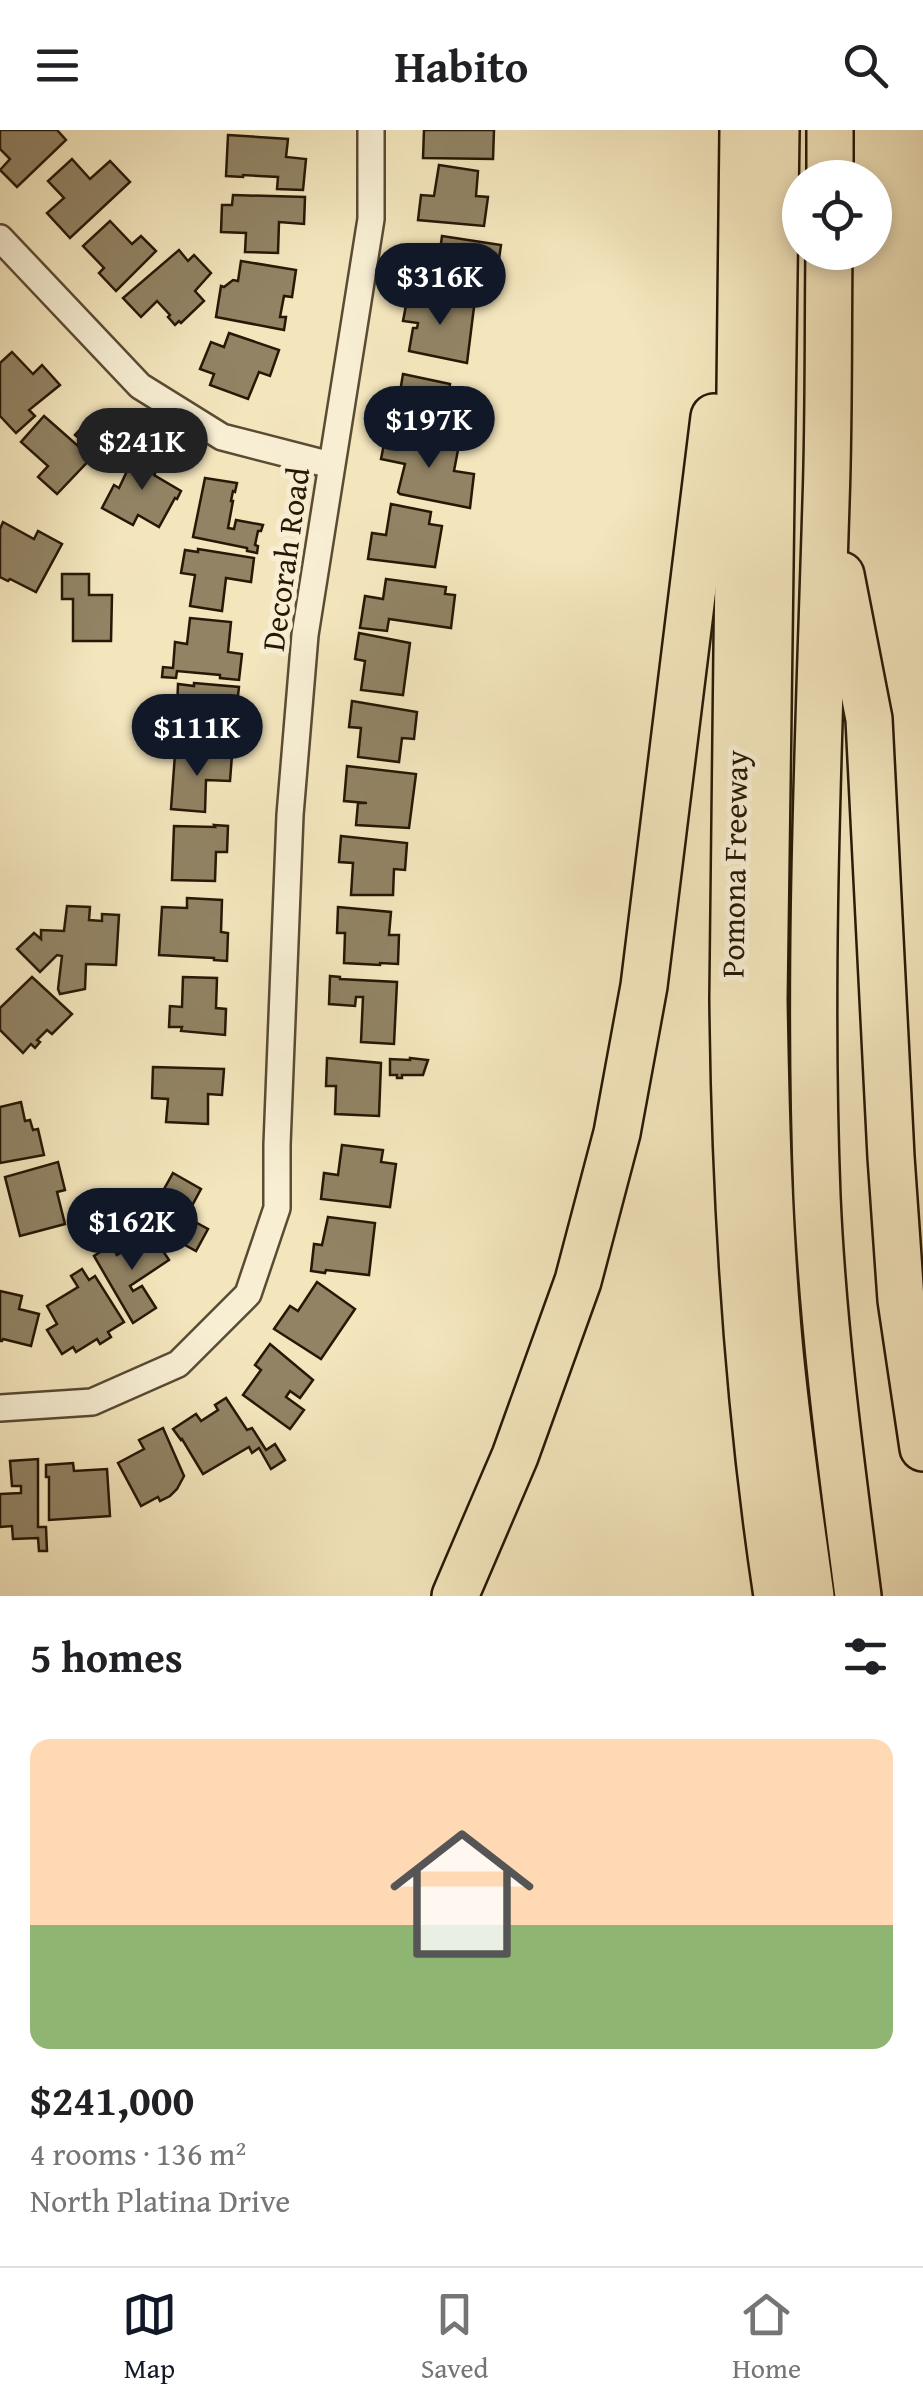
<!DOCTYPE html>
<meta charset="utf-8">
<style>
body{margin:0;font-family:"Gentium Book Plus",serif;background:#f6f6f6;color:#202124;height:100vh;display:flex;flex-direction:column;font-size:38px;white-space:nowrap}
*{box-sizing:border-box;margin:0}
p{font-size:32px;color:#757577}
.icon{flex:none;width:55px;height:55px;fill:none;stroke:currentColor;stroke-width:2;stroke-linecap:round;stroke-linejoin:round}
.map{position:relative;height:1466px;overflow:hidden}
.drawer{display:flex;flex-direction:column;background:#fff;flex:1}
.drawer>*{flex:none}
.buttons{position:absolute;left:782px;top:30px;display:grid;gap:20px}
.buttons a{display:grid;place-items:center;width:110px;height:110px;border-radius:50%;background:#fff;box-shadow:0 5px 15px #0003;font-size:50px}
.price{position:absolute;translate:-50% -85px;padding:0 22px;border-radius:35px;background:#111827;color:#fff;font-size:32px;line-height:65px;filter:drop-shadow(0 2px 5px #0008)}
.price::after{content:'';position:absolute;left:50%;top:60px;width:30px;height:22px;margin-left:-15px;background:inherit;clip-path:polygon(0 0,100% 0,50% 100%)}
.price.active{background:#222;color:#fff}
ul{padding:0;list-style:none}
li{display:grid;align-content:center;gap:20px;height:530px;padding:0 30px}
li+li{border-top:2px solid #e0e0e0}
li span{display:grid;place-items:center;height:310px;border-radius:20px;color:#555}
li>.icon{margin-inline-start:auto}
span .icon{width:180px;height:180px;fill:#fffc;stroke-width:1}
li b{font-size:42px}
h2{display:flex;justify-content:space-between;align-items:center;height:120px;padding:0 30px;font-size:42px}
header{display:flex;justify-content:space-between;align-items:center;height:130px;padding:0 30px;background:#fff;font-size:45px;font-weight:800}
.dock{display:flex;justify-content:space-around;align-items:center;height:140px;border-top:2px solid #e0e0e0;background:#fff;font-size:28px;color:#757577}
.dock a{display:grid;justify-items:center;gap:5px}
.dock .active{color:#111827}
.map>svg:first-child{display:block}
.building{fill:#918364;stroke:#271805;stroke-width:2.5}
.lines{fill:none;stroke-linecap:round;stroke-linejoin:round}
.street-casing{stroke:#5a4b33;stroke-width:30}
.highway-casing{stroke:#271805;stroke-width:50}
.street{stroke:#f7eed3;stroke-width:25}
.highway{stroke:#f3e5bc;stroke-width:45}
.labels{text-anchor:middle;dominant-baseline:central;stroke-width:10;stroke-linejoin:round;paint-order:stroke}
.street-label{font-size:32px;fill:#271805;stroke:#f7eed3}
</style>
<header><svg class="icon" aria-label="menu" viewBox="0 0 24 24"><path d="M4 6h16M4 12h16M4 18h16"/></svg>Habito<svg class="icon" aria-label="search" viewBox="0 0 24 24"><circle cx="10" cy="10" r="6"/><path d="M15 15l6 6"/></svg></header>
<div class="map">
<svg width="923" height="1466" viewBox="0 0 923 1466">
<rect width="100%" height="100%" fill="#f3e5bc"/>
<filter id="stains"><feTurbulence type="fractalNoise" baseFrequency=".002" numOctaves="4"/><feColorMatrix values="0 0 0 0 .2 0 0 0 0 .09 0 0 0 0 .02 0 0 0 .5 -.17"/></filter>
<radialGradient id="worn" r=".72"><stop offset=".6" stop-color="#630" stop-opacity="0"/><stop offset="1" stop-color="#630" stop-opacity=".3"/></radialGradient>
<g class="building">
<path d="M0 0H57L66 10 17 57 0 40 10 29 0 19Z"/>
<path d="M424 0H494L493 29 423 28Z"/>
<path d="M228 5 288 9 286 27 306 29 303 60 277 59 278 47 243 45V47L226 46Z"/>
<path d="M72 29 90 49 110 31 130 52 70 108 47 83 64 68 48 51Z"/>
<path d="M439 35 478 41 476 66 488 67 484 96 418 90 421 65 434 66Z"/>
<path d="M233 65 305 67 304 94 279 92 278 123 245 122 246 103 221 102 222 75H232Z"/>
<path d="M110 91 132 114 141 106 156 121 116 161 99 143 104 138 83 116Z"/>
<path d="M442 106 501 115 498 136 494 135 491 154 439 145 437 154 412 150 417 124 439 128Z"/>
<path d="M179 120 188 131 194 125 211 143 195 161 204 171 181 193 179 191 175 195 168 187 170 185 157 171 141 187 123 168Z"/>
<path d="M241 131 296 140 292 167 284 166 280 187H286L284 200 216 187 221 156 224 157 233 150 238 151Z"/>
<path d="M408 165 474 177 467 233 409 221 413 198H417L418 193 403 191Z"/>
<path d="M229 203 279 220 270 246 259 242 248 269 210 255 214 244 200 239 211 212 224 217Z"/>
<path d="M12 222 33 244 42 235 60 255 29 280 35 286 16 303 0 286V233Z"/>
<path d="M403 244 450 254 443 306 398 298V300L386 298 390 272 398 274Z"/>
<path d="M44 286 78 316 82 311 75 305 93 286 114 304 57 364 38 347 48 336 21 312Z"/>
<path d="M386 304 458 320 454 341 474 344 470 378 400 364 398 362 405 334 381 329Z"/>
<path d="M137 320 161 333 154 345 181 361 177 369 175 368 159 397 138 385 133 395 102 378 114 355 119 358Z"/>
<path d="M205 348 237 353 235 362 233 361 231 371H233L228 398 234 399 236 390 263 395 261 401H258L255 415 258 416 257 423 247 421V418L193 407Z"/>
<path d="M391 374 431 382 429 394 442 396 435 437 368 429 372 403 386 405Z"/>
<path d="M3 392 34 409 38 401 62 414 36 462 10 449 8 451 0 447V399Z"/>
<path d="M198 419 254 428 251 452 226 448 222 481 190 476 195 445 181 443 185 420 198 422Z"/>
<path d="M62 444H89V465H112L111 511H73V469H62Z"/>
<path d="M386 449 446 457 445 464 455 465 451 498 389 489 387 501 360 498 365 466 383 469Z"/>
<path d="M190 488 231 492 228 522 242 524 239 550 220 548V545L177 541 176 548 162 547 163 537 173 538 175 512 187 514Z"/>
<path d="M359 503 410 513 403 565 361 560 365 531 355 529Z"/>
<path d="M194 553 239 557 236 583 225 582 222 611 176 605 178 554 194 556Z"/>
<path d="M352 571 417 582 414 609 402 608 399 632 358 627 361 598 349 597Z"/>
<path d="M175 624 222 627V625H232L230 651 206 650 205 682 171 679Z"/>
<path d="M347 636 416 644 409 698 356 695 358 673H367L344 671Z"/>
<path d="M214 695 228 696 227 722H216L215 751 172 750 174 696 215 697Z"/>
<path d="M341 706 407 713 405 740 394 739 393 765H351L353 733 339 732Z"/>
<path d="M187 768 222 770 221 802 228 803 227 831 214 830V828L159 825 162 777 187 778Z"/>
<path d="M67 776 90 777 89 790 102 791V784L119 785 116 835 86 834 85 859 60 864 58 859 62 826 57 825 40 842 17 819 34 803 41 809V800L64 801Z"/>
<path d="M338 777 391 782 389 805H399L398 834 380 833V835L344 833 345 803H337Z"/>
<path d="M330 846 340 847V849L397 852 394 914 361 912 363 867H356L355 876 329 874Z"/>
<path d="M32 847 72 884 52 904 47 900 37 910 40 912 35 918 31 914 23 923 0 900V878Z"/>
<path d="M183 847 217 848 216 878 226 879 225 905 181 901 182 897H169L170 876 182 877Z"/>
<path d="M327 928 381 933 379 986 335 984 336 956H326Z"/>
<path d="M410 928 428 930 423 945H402V948H397V945H390V929L410 930Z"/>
<path d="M153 937 224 939 222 965 208 964V994L166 992 168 969 152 968Z"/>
<path d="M21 972 25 991 30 990 33 1000 38 999 44 1025 0 1033V977Z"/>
<path d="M342 1015 383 1020 381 1032 396 1034 390 1077 321 1069 324 1043 338 1045Z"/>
<path d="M58 1032 65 1060 57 1062 65 1094 20 1106 5 1047Z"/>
<path d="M173 1043 201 1059 186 1087 208 1099 196 1121 145 1093Z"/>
<path d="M328 1087 375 1093 369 1145 326 1140 325 1143 311 1141 314 1114 322 1115Z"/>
<path d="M151 1103 169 1130 130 1156 133 1161 142 1156 156 1178 133 1193 94 1126 111 1115 117 1125Z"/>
<path d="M82 1139 89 1150 95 1146 124 1192 108 1202 111 1207 100 1214 97 1209 76 1222 73 1217 62 1224 47 1200 57 1194 47 1176 78 1157 71 1146Z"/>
<path d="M317 1152 355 1179 321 1229 274 1199 290 1176 298 1181Z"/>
<path d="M0 1161 22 1166 19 1179 39 1184 31 1216 3 1209 2 1211H0Z"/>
<path d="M270 1214 313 1250 300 1268 290 1261 286 1267 304 1280 290 1299 243 1265 261 1240 255 1235Z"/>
<path d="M226 1268 247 1300 252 1298 266 1320 275 1314 285 1330 271 1339 259 1318 252 1323 249 1317 203 1344 182 1309 181 1310 173 1299 196 1284 201 1291 218 1280 215 1275Z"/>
<path d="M163 1298 184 1346 177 1359 170 1366 160 1371 158 1367 141 1376 118 1333 144 1319 139 1310Z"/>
<path d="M38 1329V1397H46L47 1421H39L38 1408 13 1409 12 1396 0 1397V1364L21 1363V1356H12L10 1331Z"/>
<path d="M73 1333 74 1341 107 1339 110 1386 49 1390V1347H46V1335Z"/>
</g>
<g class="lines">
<g class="street-casing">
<g id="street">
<path d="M0 108 140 256 222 307 331 335"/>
<path d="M0 1278 92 1272 178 1234 248 1164 277 1078V1015L290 685 305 505 371 89V0"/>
</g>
</g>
<g class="highway-casing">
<g id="highway">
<path d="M743 0 733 869C735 1069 747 1268 777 1466"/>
<path d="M776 0 764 870C766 987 769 1105 780 1222 788 1304 800 1385 811 1466"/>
<path d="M830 48V0"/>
<path d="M829 122C828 206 829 289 826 372 819 604 808 836 817 1067 823 1201 841 1334 858 1466"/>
<path d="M841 445 869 589 891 1027 901 1170 923 1318"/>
<path d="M455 1466 515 1326 578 1151 617 1003 644 856 714 287"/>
</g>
</g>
<use href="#street" class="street"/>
<use href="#highway" class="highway"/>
</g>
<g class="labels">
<g class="street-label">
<text transform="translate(285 429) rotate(-82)">Decorah Road</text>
<text transform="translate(734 734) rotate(-89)">Pomona Freeway</text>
</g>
</g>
<rect width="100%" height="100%" filter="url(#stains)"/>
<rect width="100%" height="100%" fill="url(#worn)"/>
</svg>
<div class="buttons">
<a><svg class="icon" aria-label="locate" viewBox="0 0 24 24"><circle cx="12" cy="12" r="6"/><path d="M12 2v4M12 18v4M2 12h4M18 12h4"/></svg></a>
</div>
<b class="price" style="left:440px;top:198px">$316K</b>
<b class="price" style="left:429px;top:341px">$197K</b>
<b class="price active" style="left:142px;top:363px">$241K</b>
<b class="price" style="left:197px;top:649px">$111K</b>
<b class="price" style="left:132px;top:1143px">$162K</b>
</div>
<section class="drawer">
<h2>5 homes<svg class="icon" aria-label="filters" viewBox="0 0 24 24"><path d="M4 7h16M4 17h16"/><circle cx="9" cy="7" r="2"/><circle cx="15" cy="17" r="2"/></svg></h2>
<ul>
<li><span style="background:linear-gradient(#ffd9b3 60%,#8fb573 0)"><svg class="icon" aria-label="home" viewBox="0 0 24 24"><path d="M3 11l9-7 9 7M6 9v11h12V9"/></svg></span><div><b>$241,000</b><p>4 rooms · 136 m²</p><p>North Platina Drive</p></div></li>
</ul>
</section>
<nav class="dock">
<a class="active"><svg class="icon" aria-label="map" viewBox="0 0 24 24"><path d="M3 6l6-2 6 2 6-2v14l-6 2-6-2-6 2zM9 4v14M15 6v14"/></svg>Map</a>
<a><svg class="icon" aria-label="saved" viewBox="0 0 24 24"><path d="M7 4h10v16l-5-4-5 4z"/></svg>Saved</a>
<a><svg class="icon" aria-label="home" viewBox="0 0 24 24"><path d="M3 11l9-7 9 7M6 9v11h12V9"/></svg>Home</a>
</nav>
